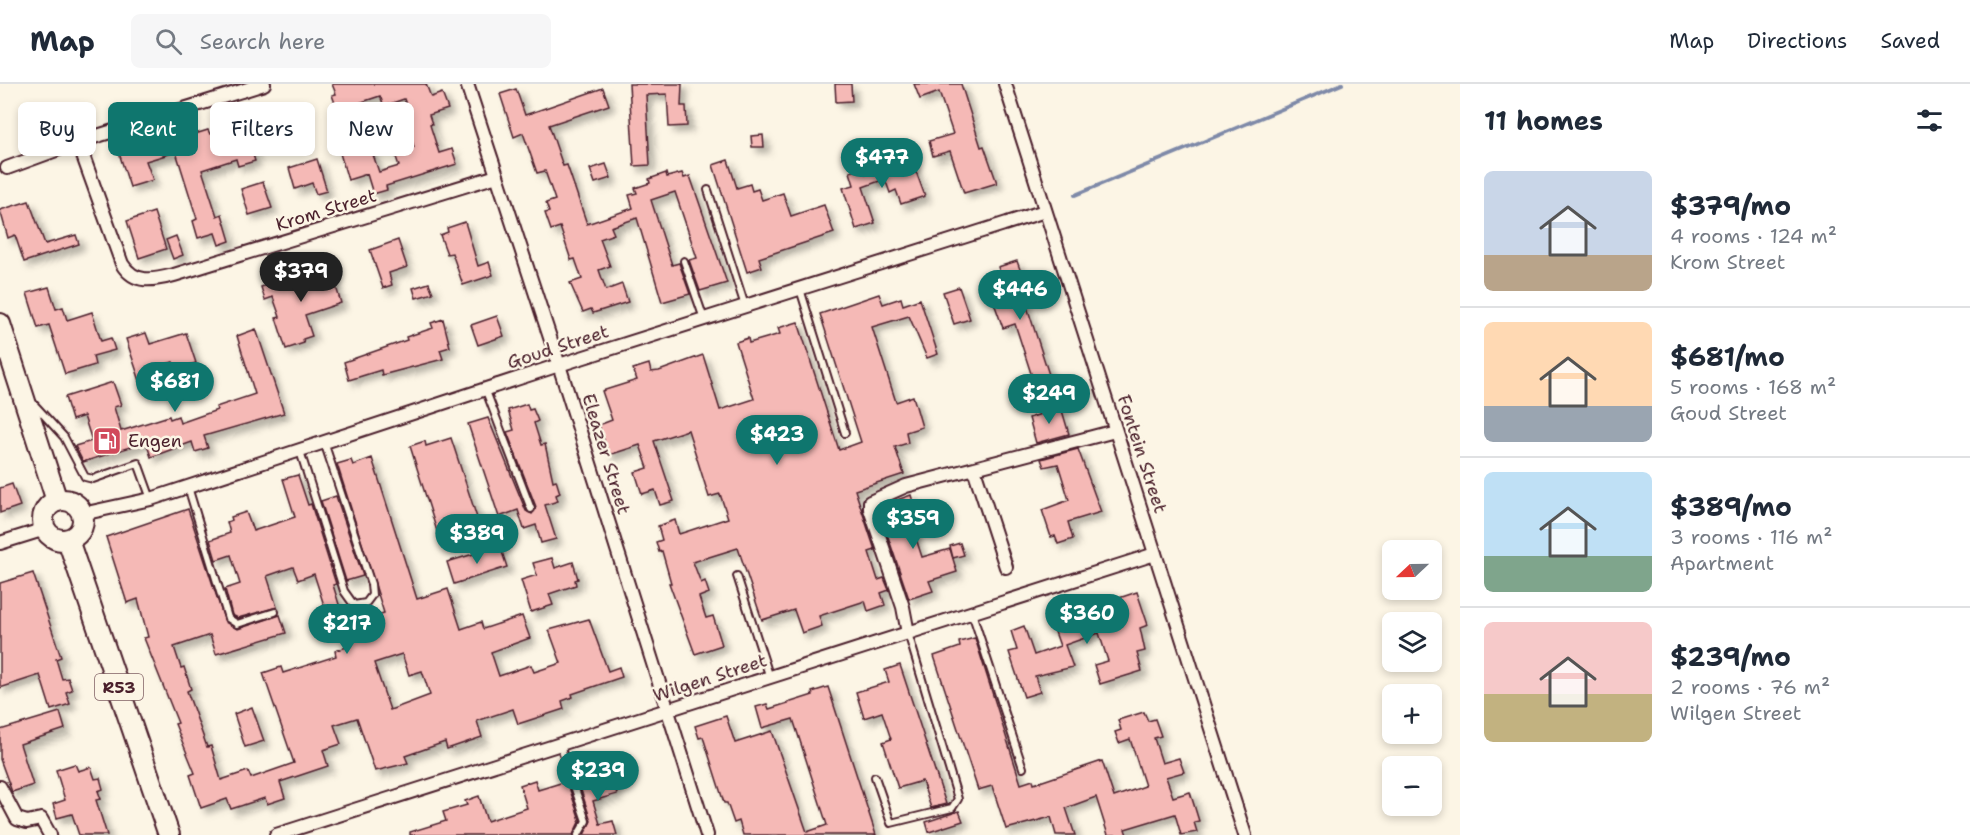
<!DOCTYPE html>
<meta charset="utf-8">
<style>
body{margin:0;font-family:"Shantell Sans",sans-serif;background:#f6f6f7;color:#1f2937;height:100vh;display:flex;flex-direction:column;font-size:22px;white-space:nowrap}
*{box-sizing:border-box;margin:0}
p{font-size:20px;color:#747a83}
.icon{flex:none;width:33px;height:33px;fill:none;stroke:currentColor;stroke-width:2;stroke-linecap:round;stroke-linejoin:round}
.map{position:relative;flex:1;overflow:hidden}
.sheet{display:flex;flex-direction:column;background:#fff;width:510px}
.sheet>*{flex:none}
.top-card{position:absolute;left:18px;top:18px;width:570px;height:54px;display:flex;gap:12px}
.needle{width:39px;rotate:248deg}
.controls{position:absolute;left:1382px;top:456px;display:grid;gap:12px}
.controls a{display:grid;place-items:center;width:60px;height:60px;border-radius:9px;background:#fff;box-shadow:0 3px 9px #0003;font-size:30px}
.price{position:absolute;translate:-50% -51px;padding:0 14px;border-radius:21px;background:#0f766e;color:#fff;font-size:20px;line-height:39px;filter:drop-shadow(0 2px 3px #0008)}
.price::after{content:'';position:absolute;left:50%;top:36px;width:18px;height:14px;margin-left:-9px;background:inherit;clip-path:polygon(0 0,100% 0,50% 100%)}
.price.on{background:#222;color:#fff}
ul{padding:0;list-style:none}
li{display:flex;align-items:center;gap:18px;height:150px;padding:0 24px}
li+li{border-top:2px solid #e0e1e3}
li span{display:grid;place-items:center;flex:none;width:168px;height:120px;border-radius:9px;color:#555}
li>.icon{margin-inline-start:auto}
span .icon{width:72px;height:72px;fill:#fffc;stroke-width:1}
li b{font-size:26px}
h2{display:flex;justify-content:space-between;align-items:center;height:72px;padding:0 24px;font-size:26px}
.pill{padding:0 21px;border-radius:9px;background:#fff;box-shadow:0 3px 9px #0003;font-size:21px;line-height:54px}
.pill.on{background:#0f766e;color:#fff}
header{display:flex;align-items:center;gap:36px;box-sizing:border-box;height:84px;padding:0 30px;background:#fff;border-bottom:2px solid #e0e1e3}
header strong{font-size:28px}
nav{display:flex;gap:33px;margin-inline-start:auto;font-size:21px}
.search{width:420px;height:54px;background:#f6f6f7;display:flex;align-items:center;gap:15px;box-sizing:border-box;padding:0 21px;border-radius:9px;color:#747a83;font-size:22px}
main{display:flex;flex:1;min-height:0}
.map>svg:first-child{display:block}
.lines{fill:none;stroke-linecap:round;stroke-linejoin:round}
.stream{stroke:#7e89a8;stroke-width:4}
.building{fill:#f5b9b6;stroke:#4a1f2b;stroke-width:1.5;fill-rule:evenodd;filter:url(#shadow)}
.service-casing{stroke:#4a1f2b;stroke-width:10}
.minor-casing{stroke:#4a1f2b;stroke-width:16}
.primary-casing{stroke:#4a1f2b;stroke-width:24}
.service{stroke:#fcf5e5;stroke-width:6}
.minor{stroke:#fcf5e5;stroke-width:12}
.primary{stroke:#fcf5e5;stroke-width:20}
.labels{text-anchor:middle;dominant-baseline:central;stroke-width:5;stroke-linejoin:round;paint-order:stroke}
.shield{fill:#fcf5e5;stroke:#7f5f63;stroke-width:1.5}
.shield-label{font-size:16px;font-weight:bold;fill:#4a1f2b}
.street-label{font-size:18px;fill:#4a1f2b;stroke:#fcf5e5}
.poi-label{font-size:18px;fill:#4a1f2b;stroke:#fcf5e5;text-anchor:start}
</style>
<header>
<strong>Map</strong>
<div class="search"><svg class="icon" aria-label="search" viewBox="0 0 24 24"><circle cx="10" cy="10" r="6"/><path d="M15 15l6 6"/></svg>Search here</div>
<nav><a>Map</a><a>Directions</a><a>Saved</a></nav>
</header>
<main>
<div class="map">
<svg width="1460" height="751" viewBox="0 0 1460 751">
<defs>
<filter id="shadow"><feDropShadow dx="5.5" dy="5.5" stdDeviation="3" flood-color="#0004"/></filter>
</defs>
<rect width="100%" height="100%" fill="#fcf5e5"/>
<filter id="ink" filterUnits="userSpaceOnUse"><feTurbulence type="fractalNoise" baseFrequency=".0167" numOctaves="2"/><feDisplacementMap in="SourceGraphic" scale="12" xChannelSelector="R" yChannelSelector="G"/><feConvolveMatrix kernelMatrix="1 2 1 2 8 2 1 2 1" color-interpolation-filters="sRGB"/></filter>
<g filter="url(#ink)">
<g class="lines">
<path class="stream" d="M1075 111 1342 0"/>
</g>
<g class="building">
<path d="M332 0H426L431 13 442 9 448 25 429 31 432 40 430 41 439 69 452 65 457 80 386 102 387 106 373 110 367 90 348 96 339 66 356 60 358 66 370 62 379 88 399 82 395 70 414 63 406 39 412 37 404 15 384 22 380 12 353 21 358 36 343 41 332 11 336 10Z"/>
<path d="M629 0H682L681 22H686L687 42 669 43 667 10 646 11 650 81 634 82Z"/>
<path d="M835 0H851L852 17 836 18Z"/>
<path d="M914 0H961L981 63 984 62 997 99 964 109 950 67 933 72 929 57 953 50 939 8 920 15Z"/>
<path d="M603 4 609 21 549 41 563 82 567 81 587 140 633 124 629 111 637 109 635 104 650 99 649 95 666 89 667 93 682 89 684 94 690 92 727 199 700 207 689 176 697 174 675 108 651 116 672 181 679 179 690 210 662 218 637 134 611 143 614 150 600 155 610 182 599 186 606 206 622 200 628 218 593 229 591 225 583 228 570 199 582 195 575 175 571 176 560 143 551 146 545 129 549 128 546 119 555 116 545 87 537 89 523 49 514 53 500 10 516 5 525 31Z"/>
<path d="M296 30 303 52 281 59 274 36Z"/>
<path d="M246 38 253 60 250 61 255 77 238 82 236 75 202 86 217 132 222 130 230 157 219 161 215 149 198 154 193 137 197 135 176 68 146 77 153 96 130 103 119 69 165 54 166 59 208 46 210 50Z"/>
<path d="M763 51 764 63H752L751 52Z"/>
<path d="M911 74 925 112 901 120 896 106 890 109 885 95 863 103 875 139 856 145 843 104 854 101 850 88 863 84 866 90Z"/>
<path d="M317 75 327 107 316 110 312 99 295 105 289 84Z"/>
<path d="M728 76 737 104 750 100 752 107 758 105 762 116 783 109 791 132 824 121 834 149 759 174 762 183 747 188 713 81Z"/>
<path d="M606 80 611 94 595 99 590 85Z"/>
<path d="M263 98 272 124 249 131 241 105Z"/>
<path d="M29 117 45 160 76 151 79 160 24 178 15 151 8 154 0 126Z"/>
<path d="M154 128 166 165 139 174 127 137Z"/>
<path d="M465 138 478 182 489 178 493 191 463 201 452 169 447 170 440 151 448 148 447 144Z"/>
<path d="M176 152 183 171 173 175 166 156Z"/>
<path d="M398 156 407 183 389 189 392 201 383 204 370 166Z"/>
<path d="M1017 177 1026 202 1021 204 1053 303 1037 308 1015 240 1003 244 989 205 1004 200 998 183Z"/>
<path d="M330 183 341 219 305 231 312 252 303 255 304 259 286 265 276 234 280 233 273 213 265 216 261 203 279 197 280 201Z"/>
<path d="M429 199 433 209 416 214 413 204Z"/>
<path d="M49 203 56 225 63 223 67 236 92 228 101 257 111 254 115 266 93 272 95 281 65 290 49 241 38 244 27 209Z"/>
<path d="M959 203 970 235 954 240 943 208Z"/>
<path d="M879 210 883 220 901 214 903 221 920 215 938 270 927 274 909 232 872 243 896 318 913 312 922 343 906 348 908 359 895 363 904 390 855 406 875 466 869 468 878 496 884 494 889 506 881 509 885 521 868 527 865 517 819 532 822 542 802 549 794 526 762 536 738 464 693 478 701 499 705 497 709 509 699 513 706 534 713 532 722 561 695 570 669 499H671L662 467 659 468 656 458 662 456 658 442 675 436 679 450 728 434 720 410 709 413 688 346 654 357 674 417 660 421 655 406 642 410 635 388 648 384 640 361 609 371 599 341 612 336 602 307 637 296 633 285 649 280 651 288 659 287 703 271 720 326 754 315 736 258 748 254 749 259 780 250 778 244 798 238 839 366 861 358 820 230Z"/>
<path d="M497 232 504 252 478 261 471 241Z"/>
<path d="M443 235 450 263 440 266 443 275 382 291 381 286 349 296 344 278 407 256 406 253 433 244 431 239Z"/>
<path d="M256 245 284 329 204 352 208 364 195 368 192 358 151 373 146 358 83 378 75 362 92 357 84 332 72 336 65 313 113 298 121 321 114 323 121 347 169 332 170 335 178 332 180 339 217 326 216 323 255 310 237 252Z"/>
<path d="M146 249 150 260 186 249 196 279 175 285 173 278 153 284 157 295 141 300 126 255Z"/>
<path d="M527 320 529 326 533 325 538 337 534 339 541 361 545 360 553 397 556 396 560 409 556 411 558 417 545 421 556 455 541 459 536 441 524 445 518 426 499 433 468 340 488 334 526 427 532 430 536 423 507 348 514 346 508 326Z"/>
<path d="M1061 323 1069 350 1036 359 1029 334Z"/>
<path d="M451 354 481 446 441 460 410 362 425 357 426 362Z"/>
<path d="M1078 365 1101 428 1068 438 1073 455 1058 460 1055 452 1051 453 1042 426 1069 416 1058 380 1044 383 1041 375Z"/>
<path d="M372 374 417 515 448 505 461 545 481 538 483 545 522 532 530 554 491 568 499 592 531 581 534 588 561 579 549 546 589 535 608 587 619 583 622 593 572 610 573 613 562 617 564 625 518 640 513 625 477 637 482 653 447 665 445 658 405 672 408 679 375 687 357 634 334 641 341 660 323 666 328 682 280 698 285 714 267 720 265 714 231 725 227 715 201 724 190 691 195 689 175 640 178 639 144 554 148 553 138 515 127 519 106 453 188 425 225 538 238 545 280 531 286 549 216 570 210 551 174 563 181 584 184 583 191 605 187 607 207 663 211 662 221 696 248 687 251 694 294 679 263 589 281 583 283 589 336 572 335 567 352 561 345 540 384 529 337 380 351 376 353 381ZM402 570 409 591 422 587 430 611 390 626 374 579Z"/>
<path d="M298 391 308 421 311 420 336 500 333 501 342 530 328 534 314 490 298 496 293 483 267 492 277 523 238 534 232 531 225 505 240 500 231 471 216 476 210 456 230 449 227 438 232 436 231 433 246 428 253 447 295 433 283 395Z"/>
<path d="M12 400 20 422 0 429V404Z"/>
<path d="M911 411 914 421 909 422 913 435 910 436 922 473 950 465 957 488 929 497 933 507 909 515 878 423Z"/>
<path d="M336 412 363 492 346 497 321 417Z"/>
<path d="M960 459 964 471 953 474 950 462Z"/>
<path d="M500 462 507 483 454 500 447 478Z"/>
<path d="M552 474 555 484 573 478 578 495 575 496 576 501 549 510 553 521 531 528 521 496 537 491 533 479Z"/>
<path d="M33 489 61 573 56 575 62 595 68 594 72 606 66 608 70 620 51 626 40 591 0 604V499Z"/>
<path d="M1137 508 1148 541 1140 544 1145 567 1137 569 1142 587 1100 600 1094 581 1108 577 1099 549 1065 561 1073 583 1035 592 1040 608 1024 613 1009 568 1017 566 1011 547 1024 542 1034 571 1060 562 1055 548 1094 535 1092 530 1115 522 1113 516Z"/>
<path d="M975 554 1021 700 1033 696 1034 700 1102 677 1114 713 1145 702 1130 655 1119 659 1115 648 1121 646 1118 636 1144 628 1148 637 1155 635 1161 652 1154 654 1162 679 1179 674 1184 688 1166 693 1173 713 1190 708 1199 737 1194 738 1197 748 1181 751 1175 730 1125 745 1127 751H1108L1096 713 1066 724 1075 751H1056L1051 733 1006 745 992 702 978 706 934 572 960 563 959 558Z"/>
<path d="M900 581 946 720 931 724 922 697 898 704 883 658 891 655 882 628 864 634 856 608 889 598 885 586Z"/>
<path d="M828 603 876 751H743L739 737 734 739 727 719H724L703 653 699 654 695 642 726 632 735 659 772 647 807 748 827 741 793 635 762 644 756 623 767 620 769 625 813 611 812 608Z"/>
<path d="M252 623 264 657 245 663 234 630Z"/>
<path d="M60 628 65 645 20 660 33 701 12 708 0 675V646Z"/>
<path d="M75 680 78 687 91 683 95 695 100 694 103 705 98 707 101 715 96 716 107 751H79L72 730 57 734 53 720 65 716 56 686Z"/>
<path d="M610 687 617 710 593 717 600 740 613 737 617 751H584L591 737 578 697Z"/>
<path d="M535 696 538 706 567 697 580 736 573 751H410V748L446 737 443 728 467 721 465 717 479 712 487 737 527 724 520 701Z"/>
<path d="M959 727 963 737 929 748 926 738Z"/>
</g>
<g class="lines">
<g class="service-casing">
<g id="service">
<path d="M708 106 745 222"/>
<path d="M684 177 704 235"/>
<path d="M800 205 845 349"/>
<path d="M486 307 531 425"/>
<path d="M31 317 64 353 85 393 93 395 138 379 151 415"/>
<path d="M300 367 344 507 354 521 366 519 372 511 371 500 324 358"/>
<path d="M188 403 228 534 237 540 275 528"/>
<path d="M737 492 770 594"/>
<path d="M972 529 1023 684"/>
<path d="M560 661 586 737 578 751"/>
<path d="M875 693 891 739 952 724 958 715 908 549"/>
</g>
</g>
<g class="minor-casing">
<g id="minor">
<path d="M467 0 559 281 707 751"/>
<path d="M1005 0 1245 751"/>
<path d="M78 58 122 180C135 201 154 196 174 191L497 92"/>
<path d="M7 84 78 58 264 0"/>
<path d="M974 385 1006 483"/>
<path d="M82 430 151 415 559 281 1045 127"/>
<path d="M0 459 45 445"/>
<path d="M908 549 903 523 870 425V418L906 402 1115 347"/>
<path d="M0 703 17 735 27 738 41 735 50 751"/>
<path d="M276 751 1155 470"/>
</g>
</g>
<g class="primary-casing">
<g id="primary">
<path d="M0 240 57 417"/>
<circle cx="63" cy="436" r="20"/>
<path d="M68 456 169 751"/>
</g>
</g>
<use href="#service" class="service"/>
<use href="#minor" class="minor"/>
<use href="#primary" class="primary"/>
</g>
</g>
<defs>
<g id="fuel-square" transform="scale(1.5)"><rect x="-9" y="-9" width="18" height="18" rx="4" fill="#d1495b" stroke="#fcf5e5"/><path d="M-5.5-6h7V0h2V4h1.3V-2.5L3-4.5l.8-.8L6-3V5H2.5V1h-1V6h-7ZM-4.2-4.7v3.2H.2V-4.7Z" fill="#fff"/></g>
</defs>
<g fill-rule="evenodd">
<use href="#fuel-square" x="107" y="357"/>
</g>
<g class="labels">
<rect class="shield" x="95" y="590" width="48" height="26" rx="4.5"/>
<g class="shield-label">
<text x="119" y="603">R53</text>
</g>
<g class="street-label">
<text transform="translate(326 126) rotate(-17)">Krom Street</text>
<text transform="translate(558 263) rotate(-18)">Goud Street</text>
<text transform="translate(606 370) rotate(73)">Eleazer Street</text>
<text transform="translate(1142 370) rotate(72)">Fontein Street</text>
<text transform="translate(710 594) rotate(-18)">Wilgen Street</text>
</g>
<g class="poi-label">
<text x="128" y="357">Engen</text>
</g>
</g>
</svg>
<div class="controls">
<a><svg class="needle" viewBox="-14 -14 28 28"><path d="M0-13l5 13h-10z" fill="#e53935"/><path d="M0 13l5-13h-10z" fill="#747a83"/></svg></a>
<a><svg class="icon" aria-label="layers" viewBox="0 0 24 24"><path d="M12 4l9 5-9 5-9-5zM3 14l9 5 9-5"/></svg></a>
<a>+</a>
<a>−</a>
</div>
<b class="price" style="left:882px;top:105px">$477</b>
<b class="price on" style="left:301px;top:219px">$379</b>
<b class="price" style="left:1020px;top:237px">$446</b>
<b class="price" style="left:175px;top:329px">$681</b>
<b class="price" style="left:1049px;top:341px">$249</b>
<b class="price" style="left:777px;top:382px">$423</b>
<b class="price" style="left:913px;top:466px">$359</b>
<b class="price" style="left:477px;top:481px">$389</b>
<b class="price" style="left:1087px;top:561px">$360</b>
<b class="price" style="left:347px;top:571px">$217</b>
<b class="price" style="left:598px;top:718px">$239</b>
<div class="top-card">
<a class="pill">Buy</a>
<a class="pill on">Rent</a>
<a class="pill">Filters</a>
<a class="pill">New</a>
</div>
</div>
<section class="sheet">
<h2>11 homes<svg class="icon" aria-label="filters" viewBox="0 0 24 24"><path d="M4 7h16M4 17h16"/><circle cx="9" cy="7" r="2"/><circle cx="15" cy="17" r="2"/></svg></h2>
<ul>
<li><span style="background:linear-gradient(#c9d6e8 70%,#b9a48a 0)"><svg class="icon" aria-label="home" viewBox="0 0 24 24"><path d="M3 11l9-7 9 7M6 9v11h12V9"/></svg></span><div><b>$379/mo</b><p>4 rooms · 124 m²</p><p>Krom Street</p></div></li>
<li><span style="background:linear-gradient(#ffd9b3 70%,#9aa5b1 0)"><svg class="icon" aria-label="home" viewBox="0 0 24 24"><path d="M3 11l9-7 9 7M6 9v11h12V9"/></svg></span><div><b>$681/mo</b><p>5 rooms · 168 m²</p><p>Goud Street</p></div></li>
<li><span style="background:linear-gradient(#bfe0f5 70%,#7fa58c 0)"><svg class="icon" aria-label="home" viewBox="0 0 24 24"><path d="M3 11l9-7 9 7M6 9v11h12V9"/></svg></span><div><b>$389/mo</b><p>3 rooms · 116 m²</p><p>Apartment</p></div></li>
<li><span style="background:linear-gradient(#f6c9c9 60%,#c2b280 0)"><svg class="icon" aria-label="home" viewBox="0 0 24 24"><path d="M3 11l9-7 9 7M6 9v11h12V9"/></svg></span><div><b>$239/mo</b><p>2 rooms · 76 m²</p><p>Wilgen Street</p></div></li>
</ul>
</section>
</main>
